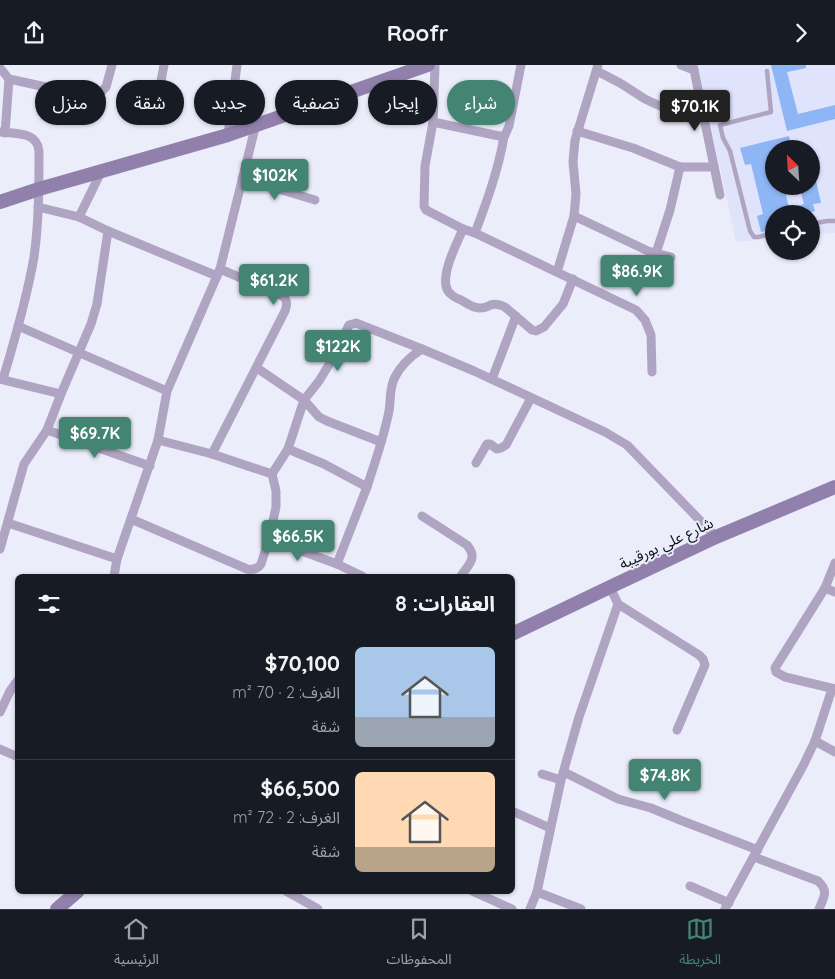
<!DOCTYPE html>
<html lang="ar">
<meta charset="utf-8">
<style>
body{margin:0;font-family:Quicksand,"Noto Sans Arabic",sans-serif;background:#242831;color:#f1f3f6;direction:rtl;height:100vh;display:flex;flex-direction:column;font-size:19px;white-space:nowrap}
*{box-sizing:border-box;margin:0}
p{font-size:16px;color:#9ea1a6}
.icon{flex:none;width:28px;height:28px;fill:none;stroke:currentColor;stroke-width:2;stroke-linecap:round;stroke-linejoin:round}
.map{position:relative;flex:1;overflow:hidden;direction:ltr}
.panel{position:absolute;left:15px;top:509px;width:500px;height:320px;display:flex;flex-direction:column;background:#171b24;border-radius:8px;box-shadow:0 1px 4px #0004;direction:rtl}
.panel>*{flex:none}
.guide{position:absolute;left:15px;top:15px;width:500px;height:45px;direction:rtl;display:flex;gap:10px}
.needle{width:32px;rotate:335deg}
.fabs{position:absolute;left:765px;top:75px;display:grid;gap:10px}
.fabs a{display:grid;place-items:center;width:55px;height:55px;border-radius:50%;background:#171b24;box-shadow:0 1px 4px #0004;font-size:25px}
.price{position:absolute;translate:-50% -42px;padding:0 11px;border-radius:5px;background:#438473;color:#fff;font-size:16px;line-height:32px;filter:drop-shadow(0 1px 2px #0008)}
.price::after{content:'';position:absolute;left:50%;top:30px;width:15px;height:11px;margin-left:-8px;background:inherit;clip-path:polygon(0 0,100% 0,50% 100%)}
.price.on{background:#222;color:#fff}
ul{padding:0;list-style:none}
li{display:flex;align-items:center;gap:15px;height:125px;padding:0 20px}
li+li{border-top:1px solid #363941}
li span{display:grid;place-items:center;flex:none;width:140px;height:100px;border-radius:8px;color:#555}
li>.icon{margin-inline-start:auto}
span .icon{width:60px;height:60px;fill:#fffc;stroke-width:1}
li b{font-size:21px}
h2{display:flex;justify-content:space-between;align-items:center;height:60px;padding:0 20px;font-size:21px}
.chip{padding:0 18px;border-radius:22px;background:#171b24;box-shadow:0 1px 4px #0004;font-size:18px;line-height:45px}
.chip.on{background:#438473;color:#fff}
header{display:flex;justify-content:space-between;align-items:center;height:65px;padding:0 20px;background:#171b24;font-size:22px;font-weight:700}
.tabs{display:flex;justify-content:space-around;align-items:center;height:70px;border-top:1px solid #363941;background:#171b24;font-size:14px;color:#9ea1a6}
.tabs a{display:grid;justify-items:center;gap:2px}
.tabs .on{color:#438473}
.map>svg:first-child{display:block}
.built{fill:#e0e3fc;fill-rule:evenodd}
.building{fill:#8eb5f4}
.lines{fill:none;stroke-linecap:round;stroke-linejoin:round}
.lane{stroke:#b0a4c3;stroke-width:4.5}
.street{stroke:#b0a4c3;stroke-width:9}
.secondary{stroke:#9280ac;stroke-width:14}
.labels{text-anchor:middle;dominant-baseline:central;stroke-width:4;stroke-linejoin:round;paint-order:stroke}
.street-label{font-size:15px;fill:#0f101b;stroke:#ecedfb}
</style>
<header><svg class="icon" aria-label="forward" viewBox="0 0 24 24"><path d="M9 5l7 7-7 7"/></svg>Roofr<svg class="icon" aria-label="share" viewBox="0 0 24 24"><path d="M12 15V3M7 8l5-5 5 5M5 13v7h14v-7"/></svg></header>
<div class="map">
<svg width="835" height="844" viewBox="0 0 835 844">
<rect width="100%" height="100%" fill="#ecedfb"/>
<path class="built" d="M698 0H835V168L811 170V149H774V174L736 177ZM774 84H811V121H774Z"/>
<g class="building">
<path d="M771 0H806V3L787 7 798 49 835 40V54L787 66Z"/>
<path d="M789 71 792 84H774V121H784L789 143 804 139 799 121H811V108L814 107 821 138 813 139 815 146 809 148V149H774V164L761 167 757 151 763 149 751 99 745 100 740 83Z"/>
</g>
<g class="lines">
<g class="lane">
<path d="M767 6 771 47 720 60 723 73 730 86 750 166 754 172H758L774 168"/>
<path d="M811 159 827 156H835"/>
</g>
<g class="street">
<path d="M435 0 433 57 425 101 424 141 426 145 463 164 475 168 636 245 645 255 651 270 652 307"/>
<path d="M681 0 694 5"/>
<path d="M693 0 720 130"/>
<path d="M0 3 9 14 69 27 93 31 100 28 106 22 112 0"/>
<path d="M597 6 620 18 645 34 660 41 704 54"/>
<path d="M159 27 164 0"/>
<path d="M433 57 504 72 509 61 521 0"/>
<path d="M577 66 633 83 680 102H714"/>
<path d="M0 67C15 69 37 66 39 86 39 121 39 157 34 192 27 233 15 274 3 314"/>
<path d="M5 68 9 14"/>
<path d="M228 70 237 0"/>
<path d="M242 113 315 135"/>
<path d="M38 142 79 152 108 166 217 211"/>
<path d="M574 151 648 186 671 192"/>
<path d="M79 152 102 105"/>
<path d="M463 164C457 178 439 212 448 226 451 231 456 233 461 235 466 238 473 243 479 243 490 244 489 235 505 242L532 265 536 266 544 262 563 239 573 214"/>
<path d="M475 168C487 136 498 106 504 72"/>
<path d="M656 188 670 145 680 102"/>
<path d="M557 207 574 151 576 129 573 97 575 75 598 0"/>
<path d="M18 261 167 326"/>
<path d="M257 303 304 335 319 352 327 356 381 377"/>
<path d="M0 314 61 329"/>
<path d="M492 314 516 251"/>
<path d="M47 365 150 401"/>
<path d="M158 375 212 389 272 409 288 384 304 335 319 316 333 293 349 260 356 258 422 284 474 306 605 367 627 380 716 472"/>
<path d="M288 384 324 399 367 422C375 397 384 372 389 346 391 335 389 323 395 312 401 300 411 291 422 284"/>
<path d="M212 389 285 246C287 240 288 236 283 231L220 204"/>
<path d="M476 398 487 379H490L497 384 501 383 506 380 531 333"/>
<path d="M422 451 467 480C478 493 469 499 461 511"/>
<path d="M131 454 247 504C253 505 258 504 261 499L269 474 337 499 362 511"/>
<path d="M8 458 117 494"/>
<path d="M269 474 276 442V426L272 409"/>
<path d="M0 484 24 399 47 365 61 329 91 259 97 239 108 166"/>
<path d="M835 498 825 523 775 603 776 607 785 612 835 624"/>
<path d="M337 499 367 422"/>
<path d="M114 511 117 494 158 375 167 326 220 204 256 59"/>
<path d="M610 522 618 539 699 590 703 594 705 600 677 665"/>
<path d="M825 523 835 527"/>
<path d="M0 647 10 626 18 615"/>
<path d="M815 676 835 687"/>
<path d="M0 684 18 692"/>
<path d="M564 707 618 734 651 743 680 755 758 785"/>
<path d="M542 709 561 715"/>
<path d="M512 746 550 763"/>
<path d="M754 792 818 816C829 826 824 832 819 844"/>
<path d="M690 821 729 838"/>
<path d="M286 826 318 844"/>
<path d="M472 826 512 844"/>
<path d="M537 827 581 844"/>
<path d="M530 844 537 827 561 715 579 652 618 539"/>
<path d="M725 844 804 699 815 676 832 624"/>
</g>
<g class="secondary">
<path d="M0 137 39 124 228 70 428 0"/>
<path d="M512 569 610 522 716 472 835 422"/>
<path d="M57 844 78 826"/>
</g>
</g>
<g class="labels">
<g class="street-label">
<text transform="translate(666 478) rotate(-25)">شارع علي بورقيبة</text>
</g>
</g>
</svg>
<div class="fabs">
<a><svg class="needle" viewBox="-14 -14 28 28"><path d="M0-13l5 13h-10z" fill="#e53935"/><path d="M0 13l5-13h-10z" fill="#9ea1a6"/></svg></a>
<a><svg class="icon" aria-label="locate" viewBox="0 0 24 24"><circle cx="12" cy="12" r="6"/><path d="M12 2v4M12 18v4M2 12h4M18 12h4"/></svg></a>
</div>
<b class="price on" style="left:695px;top:67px">$70.1K</b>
<b class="price" style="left:275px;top:136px">$102K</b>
<b class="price" style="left:637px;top:232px">$86.9K</b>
<b class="price" style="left:274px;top:241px">$61.2K</b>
<b class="price" style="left:338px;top:307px">$122K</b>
<b class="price" style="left:95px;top:394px">$69.7K</b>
<b class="price" style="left:298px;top:497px">$66.5K</b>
<b class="price" style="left:665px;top:736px">$74.8K</b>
<div class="guide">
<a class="chip on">شراء</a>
<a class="chip">إيجار</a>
<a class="chip">تصفية</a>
<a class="chip">جديد</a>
<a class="chip">شقة</a>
<a class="chip">منزل</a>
</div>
<section class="panel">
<h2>العقارات: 8<svg class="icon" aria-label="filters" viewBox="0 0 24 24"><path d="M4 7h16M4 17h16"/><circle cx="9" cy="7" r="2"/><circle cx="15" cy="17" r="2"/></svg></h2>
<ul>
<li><span style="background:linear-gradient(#a9c7e8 70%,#9aa5b1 0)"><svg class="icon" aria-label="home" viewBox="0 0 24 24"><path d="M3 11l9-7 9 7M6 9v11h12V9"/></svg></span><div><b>$70,100</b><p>الغرف: 2 · 70 m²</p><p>شقة</p></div></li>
<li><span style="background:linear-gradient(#ffd9b3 75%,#b9a48a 0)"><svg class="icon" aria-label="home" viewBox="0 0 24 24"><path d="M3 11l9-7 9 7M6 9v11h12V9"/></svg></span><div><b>$66,500</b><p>الغرف: 2 · 72 m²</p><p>شقة</p></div></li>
</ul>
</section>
</div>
<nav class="tabs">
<a class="on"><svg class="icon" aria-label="map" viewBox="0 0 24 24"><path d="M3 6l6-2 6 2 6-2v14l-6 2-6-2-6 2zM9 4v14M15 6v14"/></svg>الخريطة</a>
<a><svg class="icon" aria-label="saved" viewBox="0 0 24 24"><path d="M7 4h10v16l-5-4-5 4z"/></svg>المحفوظات</a>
<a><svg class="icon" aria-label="home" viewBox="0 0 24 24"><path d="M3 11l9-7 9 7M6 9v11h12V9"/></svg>الرئيسية</a>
</nav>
